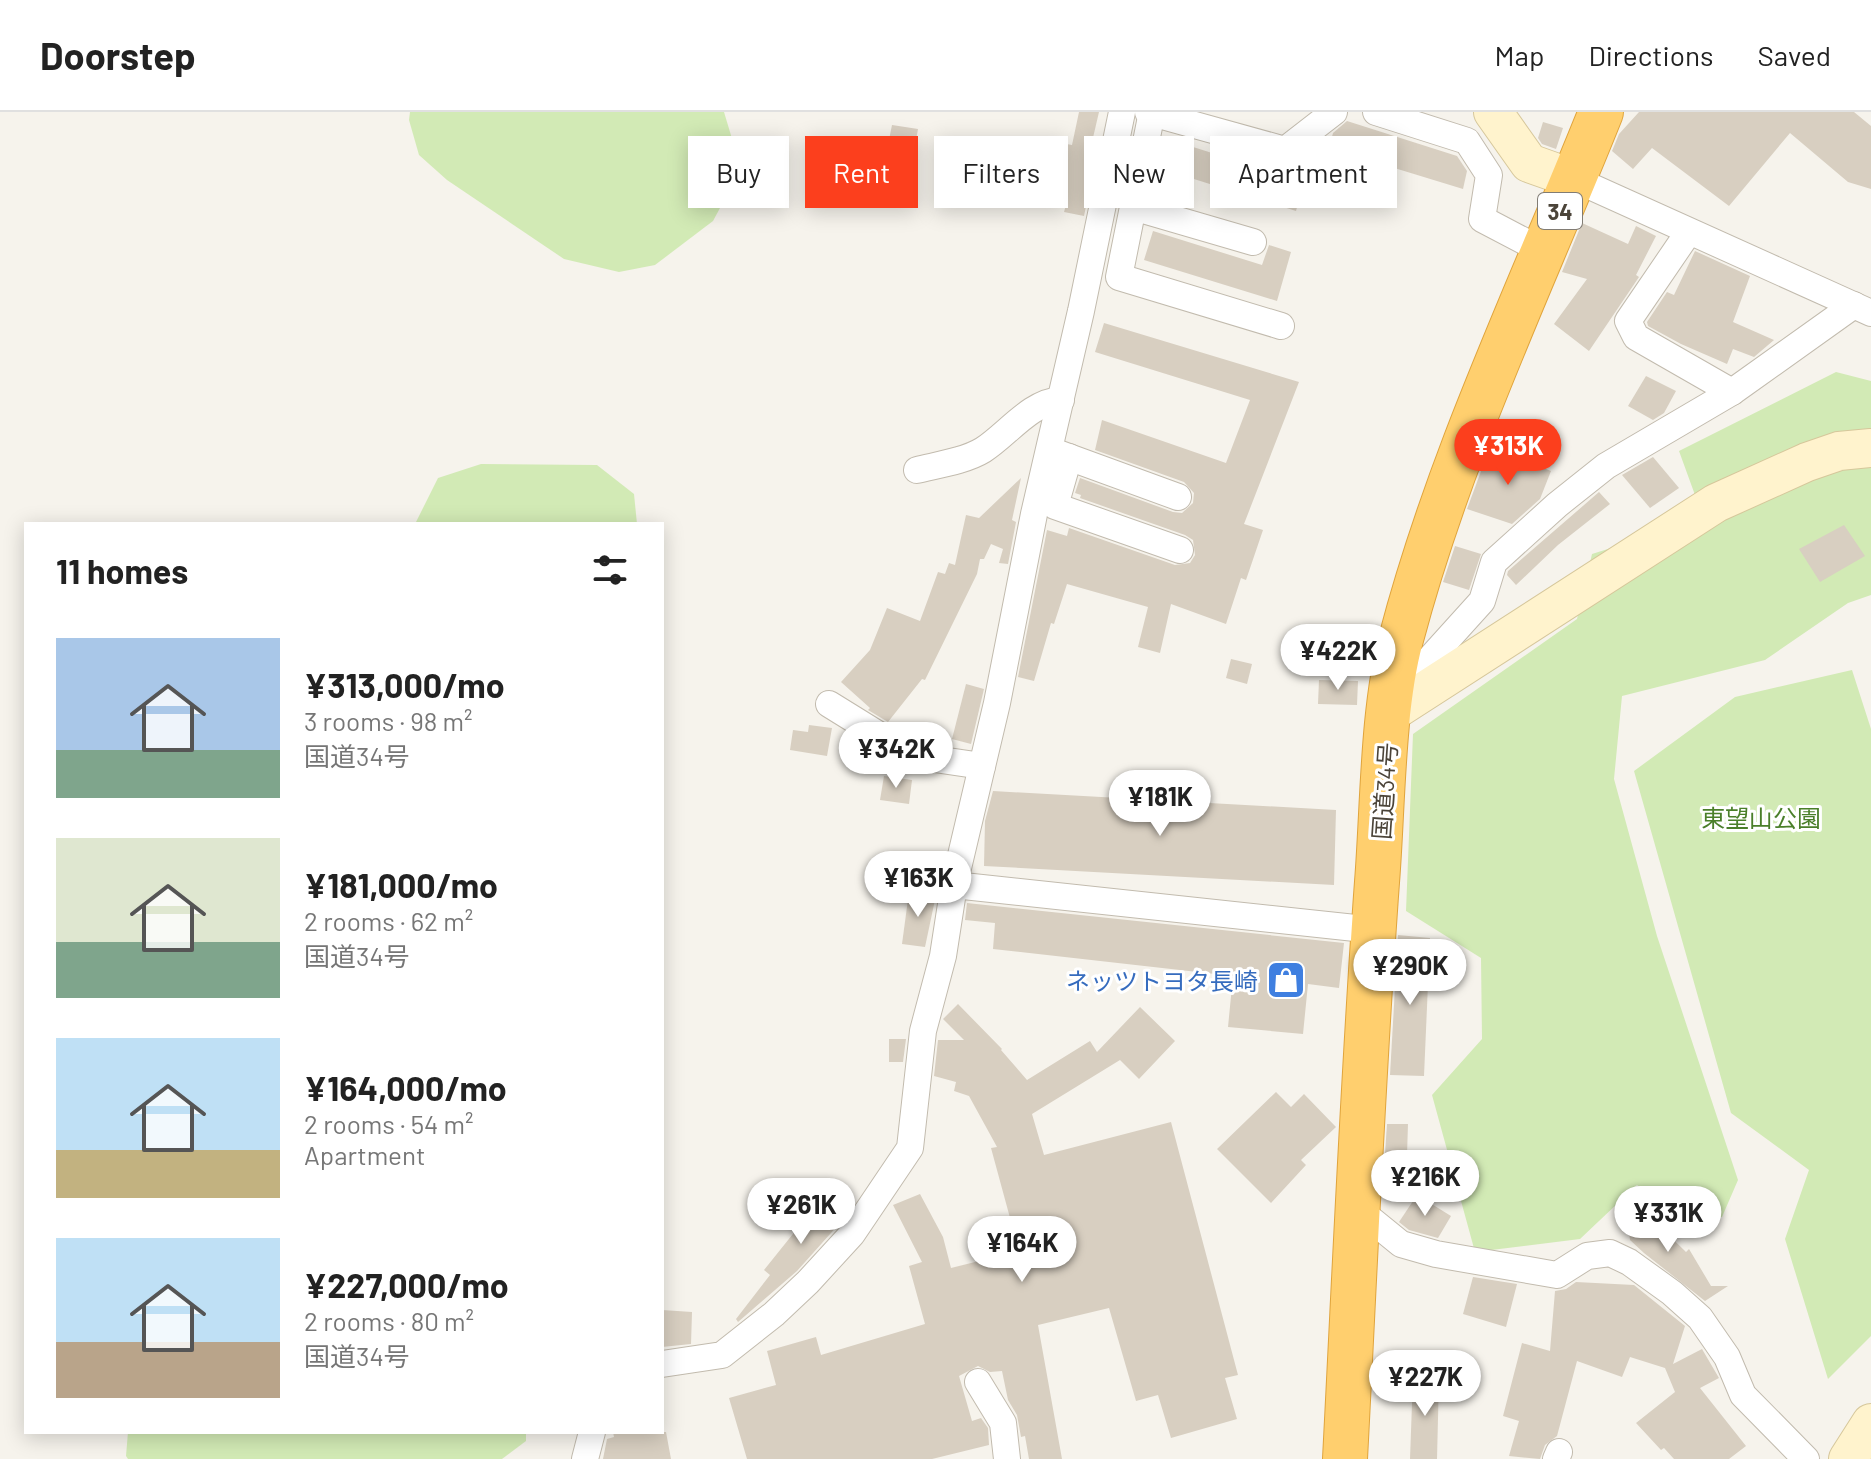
<!DOCTYPE html>
<meta charset="utf-8">
<style>
body{margin:0;font-family:Barlow,"Noto Sans JP",sans-serif;background:#f6f6f6;color:#222;height:100vh;display:flex;flex-direction:column;font-size:30px;white-space:nowrap}
*{box-sizing:border-box;margin:0}
p{font-size:26px;color:#767676}
.icon{flex:none;width:44px;height:44px;fill:none;stroke:currentColor;stroke-width:2;stroke-linecap:round;stroke-linejoin:round}
.map{position:relative;flex:1;overflow:hidden}
.details{position:absolute;left:24px;top:410px;width:640px;height:912px;display:flex;flex-direction:column;background:#fff;border-radius:0px;box-shadow:0 4px 20px #0003}
.details>*{flex:none}
.banner{position:absolute;left:688px;top:24px;width:760px;height:72px;display:flex;gap:16px}
.price{position:absolute;translate:-50% -68px;padding:0 18px;border-radius:28px;background:#fff;color:#222;font-size:26px;line-height:52px;filter:drop-shadow(0 2px 4px #0008)}
.price::after{content:'';position:absolute;left:50%;top:48px;width:24px;height:18px;margin-left:-12px;background:inherit;clip-path:polygon(0 0,100% 0,50% 100%)}
.price.current{background:#fc3f1d;color:#fff}
ul{padding:0;list-style:none}
li{display:flex;align-items:center;gap:24px;height:200px;padding:0 32px}
li span{display:grid;place-items:center;flex:none;width:224px;height:160px;border-radius:0px;color:#555}
li>.icon{margin-inline-start:auto}
span .icon{width:96px;height:96px;fill:#fffc;stroke-width:1}
li b{font-size:34px}
h2{display:flex;justify-content:space-between;align-items:center;height:96px;padding:0 32px;font-size:34px}
.chip{padding:0 28px;border-radius:0px;background:#fff;box-shadow:0 4px 20px #0003;font-size:28px;line-height:72px}
.chip.current{background:#fc3f1d;color:#fff}
header{display:flex;align-items:center;gap:48px;box-sizing:border-box;height:112px;padding:0 40px;background:#fff;border-bottom:2px solid #e0e0e0}
header strong{font-size:38px}
nav{display:flex;gap:44px;margin-inline-start:auto;font-size:28px}
.map>svg:first-child{display:block}
.green{fill:#d2eab5}
.building{fill:#d8cfc1}
.lines{fill:none;stroke-linecap:round;stroke-linejoin:round}
.street-casing{stroke:#c2bbae;stroke-width:28}
.secondary-casing{stroke:#d6c79b;stroke-width:40}
.highway-casing{stroke:#e0a43c;stroke-width:46}
.street{stroke:#fff;stroke-width:26}
.secondary{stroke:#fff3cd;stroke-width:38}
.highway{stroke:#ffcf6e;stroke-width:44}
.labels{text-anchor:middle;dominant-baseline:central;stroke-width:6;stroke-linejoin:round;paint-order:stroke}
.shield{fill:#fff;stroke:#817c74;stroke-width:2}
.shield-label{font-size:22px;font-weight:bold;fill:#4b4439}
.street-label{font-size:24px;fill:#4b4439;stroke:#fff}
.park-label{font-size:24px;fill:#4a7f2a;stroke:#fff}
.shop-label{font-size:24px;fill:#366cbe;stroke:#fff;text-anchor:end}
</style>
<header>
<strong>Doorstep</strong>
<nav><a>Map</a><a>Directions</a><a>Saved</a></nav>
</header>
<div class="map">
<svg width="1871" height="1347" viewBox="0 0 1871 1347">
<rect width="100%" height="100%" fill="#f6f3ec"/>
<g class="green">
<path d="M410 0H724L733 30 734 70 713 109 655 153 619 160 564 147 447 68 419 43 409 8Z"/>
<path d="M1836 260 1871 269V483L1848 491 1765 548 1622 584 1614 667 1657 824 1738 1068 1722 1105 1682 1109 1637 1073 1580 1127 1475 1140 1432 983 1482 927 1481 846 1406 799 1413 622 1577 507 1592 442 1668 418 1699 394 1679 339Z"/>
<path d="M481 352 597 353 634 382 637 412H415L438 366Z"/>
<path d="M1852 558 1871 617V1224L1828 1267 1785 1127 1809 1058 1731 1001 1634 659 1735 585Z"/>
<path d="M128 1320H526V1329L502 1347H128L126 1344Z"/>
</g>
<g class="building">
<path d="M1079 0H1099L1092 30 1099 31 1084 104 1064 100 1066 93 1034 87 1035 79 983 70 980 83 958 79 968 32 1019 44 1022 30 1033 32 1034 26 1072 33Z"/>
<path d="M1639 0H1854L1871 14V77L1848 70 1790 21 1729 94 1652 36 1633 57 1612 39 1619 22Z"/>
<path d="M1347 9 1457 44 1467 59 1463 77 1329 36 1333 21Z"/>
<path d="M1543 10 1563 16 1556 37 1542 32 1538 26Z"/>
<path d="M892 13 918 17 910 63 855 53 853 60 817 51 824 26 886 43Z"/>
<path d="M1171 28 1304 70 1296 99 1162 57Z"/>
<path d="M1582 111 1628 132 1636 114 1656 124 1636 163 1639 165 1589 239 1554 212 1587 167 1562 160Z"/>
<path d="M1153 119 1262 153 1269 133 1291 140 1277 189 1144 148Z"/>
<path d="M1695 139 1750 164 1733 210 1774 228 1754 245 1733 237 1727 252 1681 232 1648 214 1647 210 1667 180 1674 183Z"/>
<path d="M1104 211 1299 270 1244 412 1263 418 1246 468 1241 466 1226 512 1171 492 1160 541 1138 535 1148 495 1067 472 1054 512 1051 511 1034 569 1018 565 1047 418 1067 424 1069 416 1175 453 1190 451 1195 443 1193 428 1185 423 1080 386 1081 383 1075 381 1080 366 1173 400 1182 401 1193 391 1194 381 1184 370 1095 338 1102 308 1226 351 1250 288 1095 240Z"/>
<path d="M1646 264 1676 279 1664 301 1653 308 1628 294Z"/>
<path d="M1490 335 1551 359 1540 387 1512 412 1467 397Z"/>
<path d="M1653 345 1679 376 1650 396 1622 363Z"/>
<path d="M1021 366 1012 408 1016 410 1008 452 999 451 1003 437 991 432 984 447H980L977 462 925 568 922 567 888 610 868 598 870 596 841 570 870 538 887 496 920 509 938 460 945 462 949 451 955 453 966 403 979 406Z"/>
<path d="M1599 380 1610 392 1558 433 1516 473 1507 463 1508 459Z"/>
<path d="M1844 413 1865 444 1820 470 1799 437Z"/>
<path d="M1455 434 1481 442 1469 478 1443 470Z"/>
<path d="M1231 547 1252 552 1247 572 1226 566Z"/>
<path d="M1319 568 1358 569 1357 593 1318 592Z"/>
<path d="M966 572 984 577 971 632 952 627Z"/>
<path d="M809 613 832 616 827 644 790 638 793 618 808 620Z"/>
<path d="M884 664 912 668 909 692 880 688Z"/>
<path d="M993 679 1336 698 1334 773 984 754 985 709Z"/>
<path d="M909 780 936 783 925 835 902 832Z"/>
<path d="M967 791 1344 831 1339 876 1308 872 1303 922 1228 915 1233 864 993 837 995 811 965 808Z"/>
<path d="M1398 823 1430 826 1424 964 1390 963Z"/>
<path d="M958 892 1002 937 1001 938 1027 968 1090 929 1097 940 1140 895 1175 929 1139 967 1120 948 1032 1002 1044 1043 1171 1010 1238 1263 1225 1266 1237 1307 1171 1326 1158 1283 1136 1289 1109 1196 1038 1213 1062 1347H1029L1025 1324 1021 1325 1017 1303 1008 1288 1002 1259 990 1260 978 1254 959 1264 972 1309 981 1306 988 1316 989 1333 932 1347H747L729 1286 776 1273 767 1239 816 1225 821 1243 925 1212 909 1154 922 1150 893 1093 920 1082 943 1125 951 1156 1019 1139 991 1036 997 1035 969 984 954 979 956 970 934 964 938 928H964L943 907Z"/>
<path d="M889 927H906L903 950H889Z"/>
<path d="M1276 980 1291 995 1304 982 1336 1015 1301 1048 1306 1053 1271 1091 1217 1037Z"/>
<path d="M1387 1012H1408L1407 1043 1385 1042Z"/>
<path d="M829 1077 852 1093 839 1112 797 1159 738 1210 736 1207 770 1163 764 1158Z"/>
<path d="M1417 1083 1451 1104 1438 1126 1409 1118 1399 1110Z"/>
<path d="M1641 1096 1686 1140 1689 1137 1711 1174H1728L1705 1189 1644 1141 1630 1128 1629 1121 1620 1110Z"/>
<path d="M1473 1165 1517 1172 1506 1215 1463 1202Z"/>
<path d="M1576 1170 1634 1173 1685 1214 1673 1252 1702 1237 1719 1266 1700 1276 1746 1334 1729 1347H1674L1664 1336 1661 1338 1636 1311 1675 1280 1665 1256 1630 1245 1622 1265 1577 1249 1557 1324 1545 1333 1540 1347 1509 1344 1519 1309 1503 1304 1522 1231 1550 1239 1555 1179 1566 1177Z"/>
<path d="M662 1198 692 1200 691 1232 662 1235Z"/>
<path d="M1413 1264 1439 1265 1437 1347H1410Z"/>
<path d="M613 1320H666L671 1347H603L607 1327 614 1325Z"/>
</g>
<g class="lines">
<g class="street-casing">
<g id="street">
<path d="M1148 0 1285 38 1334 0"/>
<path d="M1152 0 1119 165 1281 214"/>
<path d="M1376 0 1467 29 1489 63 1482 107 1543 139"/>
<path d="M1574 67 1871 201"/>
<path d="M1133 95 1253 130"/>
<path d="M1688 121 1628 209 1636 225 1732 280"/>
<path d="M1052 339 1178 385"/>
<path d="M1069 345 1055 394 1180 438"/>
<path d="M917 358C937 353 965 349 983 338 1008 322 1030 290 1061 288"/>
<path d="M1394 570 1426 551 1482 489 1494 450 1557 393 1606 354 1732 280 1854 193"/>
<path d="M829 592 892 631 921 645 982 654"/>
<path d="M954 773 1374 818"/>
<path d="M1358 1097 1401 1132 1436 1142 1557 1163 1587 1144 1610 1141 1629 1150 1672 1181 1700 1206 1727 1245 1743 1283 1806 1347"/>
<path d="M662 1252 722 1243 774 1202 808 1170 852 1122 910 1036 923 919 943 844 954 773 997 591 1034 402 1081 199 1122 0"/>
<path d="M978 1270 1003 1311 1007 1347"/>
<path d="M585 1347 592 1320"/>
<path d="M1556 1347 1559 1340"/>
</g>
</g>
<g class="secondary-casing">
<g id="secondary">
<path d="M1493 0 1529 51 1574 67"/>
<path d="M1389 602 1716 391 1807 350 1839 339 1871 336"/>
<path d="M1848 1347 1871 1311"/>
</g>
</g>
<g class="highway-casing">
<path id="highway" d="M1345 1347C1355 1155 1363 962 1377 770 1383 694 1382 599 1401 527 1449 344 1531 175 1601 0"/>
</g>
<use href="#street" class="street"/>
<use href="#secondary" class="secondary"/>
<use href="#highway" class="highway"/>
</g>
<defs>
<g id="shop-square" transform="scale(2)"><rect x="-9" y="-9" width="18" height="18" rx="4" fill="#3f7fe0" stroke="#fff"/><path d="M-5-2.5h2.3a2.7 3.5 0 0 1 5.4 0H5L5.5 6h-11ZM-1.5-2.5h3a1.5 2.3 0 0 0-3 0Z" fill="#fff"/></g>
</defs>
<g fill-rule="evenodd">
<use href="#shop-square" x="1286" y="868"/>
</g>
<g class="labels">
<rect class="shield" x="1538" y="81" width="44" height="36" rx="6"/>
<g class="shield-label">
<text x="1560" y="99">34</text>
</g>
<g class="street-label">
<text transform="translate(1384 679) rotate(-86)">国道34号</text>
</g>
<g class="park-label">
<text x="1761" y="705">東望山公園</text>
</g>
<g class="shop-label">
<text x="1258" y="868">ネッツトヨタ長崎</text>
</g>
</g>
</svg>
<b class="price current" style="left:1508px;top:375px">¥313K</b>
<b class="price" style="left:1338px;top:580px">¥422K</b>
<b class="price" style="left:896px;top:678px">¥342K</b>
<b class="price" style="left:1160px;top:726px">¥181K</b>
<b class="price" style="left:918px;top:807px">¥163K</b>
<b class="price" style="left:1410px;top:895px">¥290K</b>
<b class="price" style="left:1425px;top:1106px">¥216K</b>
<b class="price" style="left:801px;top:1134px">¥261K</b>
<b class="price" style="left:1668px;top:1142px">¥331K</b>
<b class="price" style="left:1022px;top:1172px">¥164K</b>
<b class="price" style="left:1425px;top:1306px">¥227K</b>
<div class="banner">
<a class="chip">Buy</a>
<a class="chip current">Rent</a>
<a class="chip">Filters</a>
<a class="chip">New</a>
<a class="chip">Apartment</a>
</div>
<section class="details">
<h2>11 homes<svg class="icon" aria-label="filters" viewBox="0 0 24 24"><path d="M4 7h16M4 17h16"/><circle cx="9" cy="7" r="2"/><circle cx="15" cy="17" r="2"/></svg></h2>
<ul>
<li><span style="background:linear-gradient(#a9c7e8 70%,#7fa58c 0)"><svg class="icon" aria-label="home" viewBox="0 0 24 24"><path d="M3 11l9-7 9 7M6 9v11h12V9"/></svg></span><div><b>¥313,000/mo</b><p>3 rooms · 98 m²</p><p>国道34号</p></div></li>
<li><span style="background:linear-gradient(#dfe7d0 65%,#7fa58c 0)"><svg class="icon" aria-label="home" viewBox="0 0 24 24"><path d="M3 11l9-7 9 7M6 9v11h12V9"/></svg></span><div><b>¥181,000/mo</b><p>2 rooms · 62 m²</p><p>国道34号</p></div></li>
<li><span style="background:linear-gradient(#bfe0f5 70%,#c2b280 0)"><svg class="icon" aria-label="home" viewBox="0 0 24 24"><path d="M3 11l9-7 9 7M6 9v11h12V9"/></svg></span><div><b>¥164,000/mo</b><p>2 rooms · 54 m²</p><p>Apartment</p></div></li>
<li><span style="background:linear-gradient(#bfe0f5 65%,#b9a48a 0)"><svg class="icon" aria-label="home" viewBox="0 0 24 24"><path d="M3 11l9-7 9 7M6 9v11h12V9"/></svg></span><div><b>¥227,000/mo</b><p>2 rooms · 80 m²</p><p>国道34号</p></div></li>
</ul>
</section>
</div>
